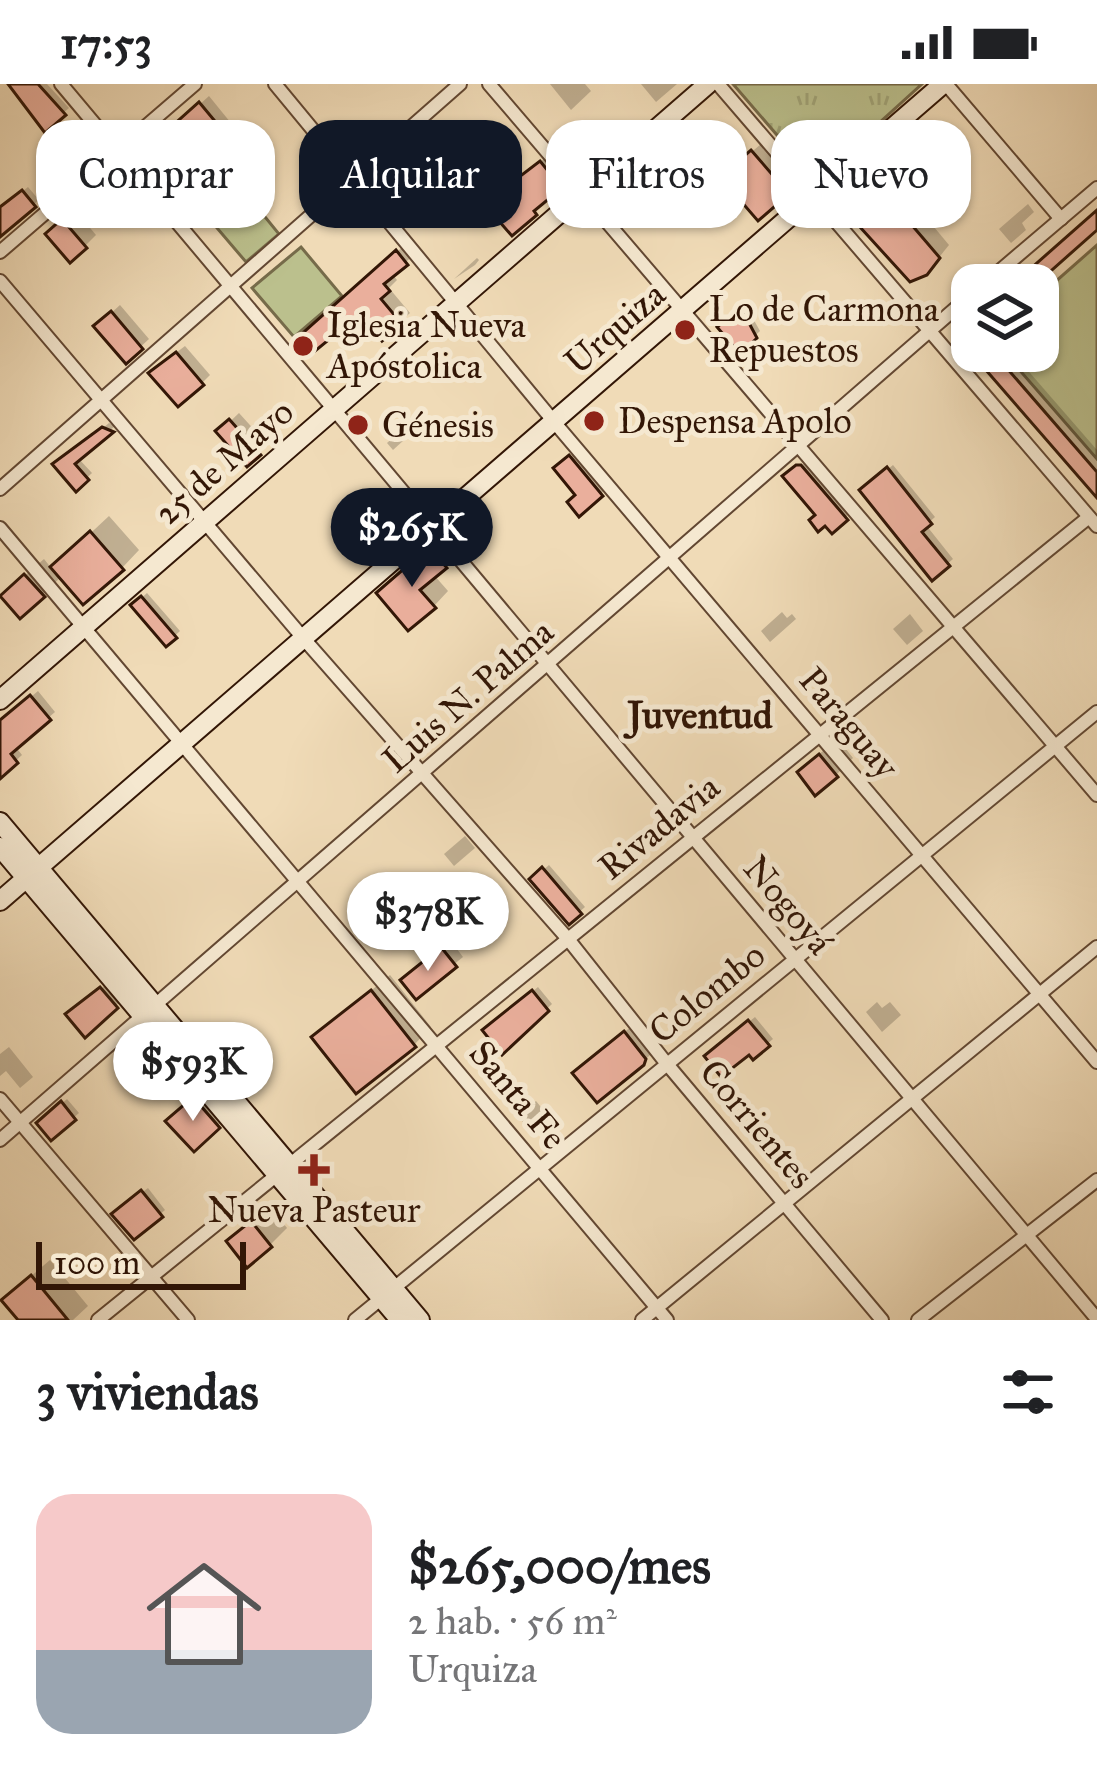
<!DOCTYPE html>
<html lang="es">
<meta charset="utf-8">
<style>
body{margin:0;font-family:"IM FELL Great Primer",serif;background:#f6f6f6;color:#202124;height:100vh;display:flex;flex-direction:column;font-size:45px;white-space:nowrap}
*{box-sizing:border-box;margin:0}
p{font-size:39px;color:#757577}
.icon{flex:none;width:66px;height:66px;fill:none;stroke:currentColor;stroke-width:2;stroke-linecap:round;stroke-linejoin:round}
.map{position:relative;height:1236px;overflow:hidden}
.panel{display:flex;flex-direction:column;background:#fff;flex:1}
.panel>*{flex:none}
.guide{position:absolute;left:36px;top:36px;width:1026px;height:108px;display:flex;gap:24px}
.tools{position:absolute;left:951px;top:180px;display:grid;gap:24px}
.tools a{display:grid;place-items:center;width:108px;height:108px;border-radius:24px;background:#fff;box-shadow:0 3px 9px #0004;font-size:60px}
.scale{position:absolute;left:36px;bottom:30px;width:210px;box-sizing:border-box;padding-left:12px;border:6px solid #321606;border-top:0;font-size:33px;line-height:42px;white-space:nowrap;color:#321606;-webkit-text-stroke:9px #f5e8d0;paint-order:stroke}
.price{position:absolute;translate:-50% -102px;padding:0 27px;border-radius:42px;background:#fff;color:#222;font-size:39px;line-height:78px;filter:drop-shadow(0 3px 6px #0008)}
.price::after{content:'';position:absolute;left:50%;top:72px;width:36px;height:27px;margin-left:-18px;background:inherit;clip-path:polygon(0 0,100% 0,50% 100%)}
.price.current{background:#111827;color:#fff}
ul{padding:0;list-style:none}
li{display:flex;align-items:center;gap:36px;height:300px;padding:0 36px}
li span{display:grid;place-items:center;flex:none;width:336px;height:240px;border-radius:36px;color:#555}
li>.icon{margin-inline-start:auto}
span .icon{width:144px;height:144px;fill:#fffc;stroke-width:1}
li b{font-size:51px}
h2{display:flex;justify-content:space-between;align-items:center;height:144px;padding:0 36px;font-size:51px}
.tag{padding:0 42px;border-radius:36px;background:#fff;box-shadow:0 3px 9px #0004;font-size:42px;line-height:108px}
.tag.current{background:#111827;color:#fff}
.status{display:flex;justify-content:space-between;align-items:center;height:84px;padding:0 60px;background:#fff;direction:ltr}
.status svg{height:33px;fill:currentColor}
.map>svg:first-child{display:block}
.grass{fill:url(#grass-tufts);stroke:#766b4a;stroke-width:3}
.garden{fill:#bbc08d;stroke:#766b4a;stroke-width:3}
.shadow{fill:#0003}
.building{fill:#eaaf9c;stroke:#321606;stroke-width:3}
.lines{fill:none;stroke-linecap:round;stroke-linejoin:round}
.street-casing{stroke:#624732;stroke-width:16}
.secondary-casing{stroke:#321606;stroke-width:22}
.street{stroke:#f5e8d0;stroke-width:12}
.secondary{stroke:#f5e8d0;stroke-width:18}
.poi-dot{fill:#8f2418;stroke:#f5e8d0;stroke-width:4.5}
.labels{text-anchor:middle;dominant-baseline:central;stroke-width:10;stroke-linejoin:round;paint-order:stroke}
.poi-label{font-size:36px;fill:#321606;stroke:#f5e8d0;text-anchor:start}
.street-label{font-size:36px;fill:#321606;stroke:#f5e8d0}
.neighbourhood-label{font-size:39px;font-weight:bold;fill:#321606;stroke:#f5e8d0}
</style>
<div class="status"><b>17:53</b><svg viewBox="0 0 49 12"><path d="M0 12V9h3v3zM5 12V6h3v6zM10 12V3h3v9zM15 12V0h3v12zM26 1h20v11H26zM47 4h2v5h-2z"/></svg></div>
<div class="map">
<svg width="1097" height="1236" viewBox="0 0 1097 1236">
<defs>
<pattern id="grass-tufts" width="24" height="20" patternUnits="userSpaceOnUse" patternTransform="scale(3)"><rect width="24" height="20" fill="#bbc08d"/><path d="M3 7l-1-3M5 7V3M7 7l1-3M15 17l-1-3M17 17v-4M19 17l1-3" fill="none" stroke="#a1a478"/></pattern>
</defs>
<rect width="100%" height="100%" fill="#f0dbb7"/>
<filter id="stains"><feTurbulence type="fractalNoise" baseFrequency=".00167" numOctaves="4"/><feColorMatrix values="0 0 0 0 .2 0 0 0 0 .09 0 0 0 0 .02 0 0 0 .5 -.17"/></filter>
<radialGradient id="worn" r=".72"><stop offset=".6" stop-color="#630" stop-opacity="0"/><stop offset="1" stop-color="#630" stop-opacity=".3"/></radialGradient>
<path class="grass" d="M733 0H922L825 88 816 91 808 87Z"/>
<g class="garden">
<path d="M235 96 279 150 246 178 200 124Z"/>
<path d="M1097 161V375L1003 267H1038V213Z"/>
<path d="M301 163 342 212 294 253 252 204Z"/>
</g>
<g class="shadow">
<path d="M16 0H47L69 24 45 44Z"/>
<path d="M550 0H585L591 7 571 26Z"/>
<path d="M641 0H677L656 18Z"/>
<path d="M209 12 235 44 227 52 164 53Z"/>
<path d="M761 60 795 100 787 108 732 85Z"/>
<path d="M549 71 568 94 513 148 476 106 506 79 520 94Z"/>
<path d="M894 95 949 161 928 187 864 120Z"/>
<path d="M28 103 39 116 0 149V126Z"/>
<path d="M1028 120 1034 128 1022 139 1026 146 1011 159 999 145Z"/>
<path d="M75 126 96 151 85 162 60 139Z"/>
<path d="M407 159 415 170 392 190 397 196 389 204 410 229 400 238 360 225 308 247Z"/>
<path d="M477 174 479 176 475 181 454 195Z"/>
<path d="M120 221 149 255 126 276 97 242Z"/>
<path d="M746 222 760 247 740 266 721 243Z"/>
<path d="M185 262 210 291 202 299 160 281Z"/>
<path d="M973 267H1011L1097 366V410Z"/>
<path d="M239 329 267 360 248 379 219 348Z"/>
<path d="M410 338 415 346 393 366 387 359Z"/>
<path d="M109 339 115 342 78 374 92 389 76 404 74 369Z"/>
<path d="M575 369 606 405 580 429 579 411 557 384Z"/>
<path d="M807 378 850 429 832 445 791 387Z"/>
<path d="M893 381 935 433 926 441 953 475 932 493 863 406Z"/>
<path d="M109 432 139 466 122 484 62 492 42 511 21 495 44 475 52 485Z"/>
<path d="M445 451 459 468 434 491 448 507 434 522 394 495Z"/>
<path d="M147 509 180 547 167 559 134 521Z"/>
<path d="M782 528 787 534 792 530 796 535 770 558 761 547Z"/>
<path d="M910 530 923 547 907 561 893 545Z"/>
<path d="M38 607 55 628 15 662 22 671 0 691V639Z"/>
<path d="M838 655 853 674 836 691 818 671Z"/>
<path d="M465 752 475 764 454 782 444 770Z"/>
<path d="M549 781 585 823 570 836 533 795Z"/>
<path d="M451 857 463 873 416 911 412 888Z"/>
<path d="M390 891 431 943 414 961 315 953Z"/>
<path d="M107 900 121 917 86 950 74 926Z"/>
<path d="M538 903 552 920 502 966 491 942Z"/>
<path d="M877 918 882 924 890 918 901 931 882 948 866 928Z"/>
<path d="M755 933 773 955 753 972 749 967H713Z"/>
<path d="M637 938 655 966 642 979 587 978Z"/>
<path d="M9 963 33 993 20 1004 6 987 0 992V970Z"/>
<path d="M200 1010 223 1037 194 1064 169 1037Z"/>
<path d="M67 1015 79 1029 51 1053 40 1039Z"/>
<path d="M536 1017 545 1028 527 1043 518 1032Z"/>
<path d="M148 1104 165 1126 134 1152 120 1125Z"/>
<path d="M270 1122 287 1144 270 1161 248 1140Z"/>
<path d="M50 1176 88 1222 73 1236H22L23 1199Z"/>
</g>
<g class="building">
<path d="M8 0H38L66 31 45 49Z"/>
<path d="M199 18 229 54 188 89 160 53Z"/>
<path d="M751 66 789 110 758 137 720 93Z"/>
<path d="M540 77 562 104 534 127 537 131 512 152 472 106 497 85 510 100Z"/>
<path d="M881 105 940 174 927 191 910 198 849 131Z"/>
<path d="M22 106 36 123 0 153V123Z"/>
<path d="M1097 126V146L1035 201H1012Z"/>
<path d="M62 135 87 164 70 179 45 150Z"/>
<path d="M396 166 408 181 384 200 390 207 381 215 402 240 382 257 360 230 309 272 295 256Z"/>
<path d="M741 224 757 254 740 270 717 243Z"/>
<path d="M111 227 143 265 126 280 93 242Z"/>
<path d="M972 236V267H992L1097 388V414L972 270V277L967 274 960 247Z"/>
<path d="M176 268 204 301 178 323 148 289Z"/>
<path d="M229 335 261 371 247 383 215 347Z"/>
<path d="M102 343 114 348 75 380 89 396 76 408 52 380Z"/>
<path d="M569 371 603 412 579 433 567 418 575 411 553 384Z"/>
<path d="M796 381H801L848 436 832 450 825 442 818 448 809 436 815 431 782 392Z"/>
<path d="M887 383 932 440 922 448 950 482 932 497 859 406Z"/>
<path d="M90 447 124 486 83 521 50 483Z"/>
<path d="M429 463 447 484 420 506 436 524 408 547 376 509Z"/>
<path d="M24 490 45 513 20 535 0 512Z"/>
<path d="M141 512 177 554 166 563 130 521Z"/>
<path d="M30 611 51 636 11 670 18 679 0 695V636Z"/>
<path d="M819 670 838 693 815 712 797 688Z"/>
<path d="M542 783 582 830 569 841 529 795Z"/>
<path d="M441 863 457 883 416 916 400 896Z"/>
<path d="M100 903 118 924 85 954 65 930Z"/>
<path d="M371 906 416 963 356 1010 311 953Z"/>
<path d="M532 906 549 927 502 971 482 946Z"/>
<path d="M748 936 770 962 753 976 749 971 721 993 704 972Z"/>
<path d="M624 947 646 975 644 981 597 1019 572 989Z"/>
<path d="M193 1013 220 1044 194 1068 165 1037Z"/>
<path d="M61 1017 76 1036 51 1057 36 1039Z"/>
<path d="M141 1106 163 1133 134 1156 111 1130Z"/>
<path d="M251 1137 272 1163 247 1184 226 1157Z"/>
<path d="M31 1191 68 1236H18L1 1216Z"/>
</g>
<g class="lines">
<g class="street-casing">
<g id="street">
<path d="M61 0 1097 1235"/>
<path d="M275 0 555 339 1097 978"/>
<path d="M489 0 1097 711"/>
<path d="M718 0 1097 442"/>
<path d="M946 0 1061 135"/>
<path d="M0 168 195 0"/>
<path d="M0 197 304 555 568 855 667 980 882 1236"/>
<path d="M983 201 1097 104"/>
<path d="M0 405 460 0"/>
<path d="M0 444 667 1236"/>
<path d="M0 1015 188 1236"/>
<path d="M0 1056 972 210"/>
<path d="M98 1236 1089 433"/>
<path d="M355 1236 1097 628"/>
<path d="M642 1236 1097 863"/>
<path d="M918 1236 1097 1096"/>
</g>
</g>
<g class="secondary-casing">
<g id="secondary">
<path d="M0 616 708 0"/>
<path d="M0 738 420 1236"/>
<path d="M0 763 400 1236"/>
<path d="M0 817 943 0"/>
</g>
</g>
<use href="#street" class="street"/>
<use href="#secondary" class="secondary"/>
</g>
<g class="poi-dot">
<circle cx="685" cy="246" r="12"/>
<circle cx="303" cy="262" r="12"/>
<circle cx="594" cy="337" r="12"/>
<circle cx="358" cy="341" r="12"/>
<path d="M308 1068h12v12h12v12h-12v12h-12v-12h-12v-12h12z"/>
</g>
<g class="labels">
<g class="poi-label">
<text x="709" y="225">Lo de Carmona<tspan x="709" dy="41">Repuestos</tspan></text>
<text x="327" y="241">Iglesia Nueva<tspan x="327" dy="41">Apóstolica</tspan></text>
<text x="618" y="337">Despensa Apolo</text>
<text x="382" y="341">Génesis</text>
<text x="314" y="1126" text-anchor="middle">Nueva Pasteur</text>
</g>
<g class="street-label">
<text transform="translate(615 244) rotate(-41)">Urquiza</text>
<text transform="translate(224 378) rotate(-41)">25 de Mayo</text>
<text transform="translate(468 612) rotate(-41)">Luis N. Palma</text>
<text transform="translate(849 639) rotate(50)">Paraguay</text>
<text transform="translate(659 743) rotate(-39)">Rivadavia</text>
<text transform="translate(788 821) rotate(50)">Nogoyá</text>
<text transform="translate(707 909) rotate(-39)">Colombo</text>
<text transform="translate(518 1011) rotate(50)">Santa Fe</text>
<text transform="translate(757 1040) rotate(50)">Corrientes</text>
</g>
<g class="neighbourhood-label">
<text x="700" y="631">Juventud</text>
</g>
</g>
<rect width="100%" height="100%" filter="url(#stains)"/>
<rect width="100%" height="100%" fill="url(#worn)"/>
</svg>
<div class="tools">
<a><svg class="icon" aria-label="layers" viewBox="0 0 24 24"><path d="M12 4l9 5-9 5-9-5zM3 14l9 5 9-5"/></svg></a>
</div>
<div class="scale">100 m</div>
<b class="price current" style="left:412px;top:506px">$265K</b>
<b class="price" style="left:428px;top:890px">$378K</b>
<b class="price" style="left:193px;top:1040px">$593K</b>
<div class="guide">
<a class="tag">Comprar</a>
<a class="tag current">Alquilar</a>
<a class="tag">Filtros</a>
<a class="tag">Nuevo</a>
</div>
</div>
<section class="panel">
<h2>3 viviendas<svg class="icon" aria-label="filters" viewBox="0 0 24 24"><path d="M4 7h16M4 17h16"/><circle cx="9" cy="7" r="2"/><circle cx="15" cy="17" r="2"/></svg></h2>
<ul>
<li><span style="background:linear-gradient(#f6c9c9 65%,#9aa5b1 0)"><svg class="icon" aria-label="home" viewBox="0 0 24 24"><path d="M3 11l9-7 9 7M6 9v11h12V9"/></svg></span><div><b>$265,000/mes</b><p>2 hab. · 56 m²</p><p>Urquiza</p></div></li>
</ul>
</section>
